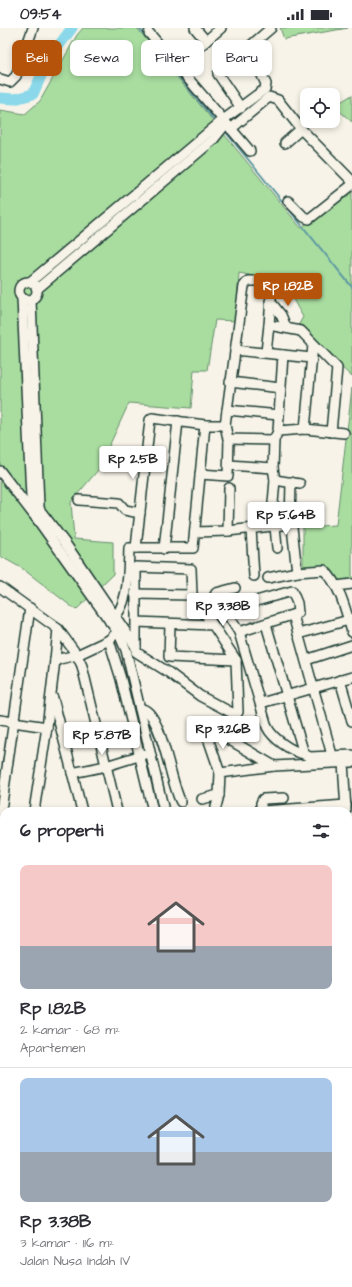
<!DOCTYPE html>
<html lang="id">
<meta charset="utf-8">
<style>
body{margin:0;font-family:"Architects Daughter",sans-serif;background:#f7f7f7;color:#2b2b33;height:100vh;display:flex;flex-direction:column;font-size:15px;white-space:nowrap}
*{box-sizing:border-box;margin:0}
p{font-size:13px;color:#7c7c81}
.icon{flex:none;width:22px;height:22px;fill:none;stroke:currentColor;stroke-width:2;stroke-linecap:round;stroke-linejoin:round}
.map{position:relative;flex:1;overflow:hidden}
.panel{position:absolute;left:0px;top:779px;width:352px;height:480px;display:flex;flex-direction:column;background:#fff;border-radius:12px 12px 0 0;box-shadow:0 2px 6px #0003}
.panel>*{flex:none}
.hud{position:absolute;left:12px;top:12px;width:328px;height:36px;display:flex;gap:8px}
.buttons{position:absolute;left:300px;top:60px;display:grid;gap:8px}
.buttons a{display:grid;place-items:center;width:40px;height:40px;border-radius:8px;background:#fff;box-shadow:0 2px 6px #0003;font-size:20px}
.price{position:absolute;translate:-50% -34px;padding:0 9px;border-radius:4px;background:#fff;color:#222;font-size:13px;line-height:26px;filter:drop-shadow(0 1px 2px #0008)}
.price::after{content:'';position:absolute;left:50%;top:24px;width:12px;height:9px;margin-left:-6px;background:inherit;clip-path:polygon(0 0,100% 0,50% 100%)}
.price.current{background:#b45309;color:#fff}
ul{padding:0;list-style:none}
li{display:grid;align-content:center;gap:8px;height:212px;padding:0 20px}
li+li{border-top:1px solid #e1e1e2}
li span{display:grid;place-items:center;height:124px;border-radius:8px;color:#555}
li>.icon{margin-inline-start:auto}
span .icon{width:72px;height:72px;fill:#fffc;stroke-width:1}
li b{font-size:17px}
h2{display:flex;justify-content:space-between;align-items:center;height:48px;padding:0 20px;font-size:17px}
.pill{padding:0 14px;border-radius:8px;background:#fff;box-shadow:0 2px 6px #0003;font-size:14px;line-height:36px}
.pill.current{background:#b45309;color:#fff}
.status{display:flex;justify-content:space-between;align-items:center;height:28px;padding:0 20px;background:#fff;direction:ltr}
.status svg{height:11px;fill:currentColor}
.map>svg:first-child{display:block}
.green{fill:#a9dda0;stroke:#648d6a}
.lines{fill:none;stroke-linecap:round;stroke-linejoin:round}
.stream{stroke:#5f9aa1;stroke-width:2}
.river{stroke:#8ad8e9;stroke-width:11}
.minor-casing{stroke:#1f3d34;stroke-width:12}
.minor{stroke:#f7f3e8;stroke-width:9}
</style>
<div class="status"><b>09:54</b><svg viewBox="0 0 49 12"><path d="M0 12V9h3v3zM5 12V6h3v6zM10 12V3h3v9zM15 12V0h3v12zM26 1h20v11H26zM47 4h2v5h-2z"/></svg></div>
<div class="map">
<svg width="352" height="1259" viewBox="0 0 352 1259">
<rect width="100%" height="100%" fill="#f7f3e8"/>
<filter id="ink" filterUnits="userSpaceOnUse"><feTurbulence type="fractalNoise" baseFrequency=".025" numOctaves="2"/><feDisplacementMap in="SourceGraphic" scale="8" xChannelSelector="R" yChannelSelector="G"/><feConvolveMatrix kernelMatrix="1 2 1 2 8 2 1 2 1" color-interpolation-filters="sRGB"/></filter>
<g filter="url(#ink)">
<g class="green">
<path d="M83 0H137L301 200 352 161V349L298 298 303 289 286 259 269 251 239 245 236 293 215 292 207 342H194L191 380 129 375 98 442 71 474 74 511 113 514V546L76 582 23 541 0 528V82L25 86 40 73 77 7Z"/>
<path d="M280 0H348L284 11Z"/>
<path d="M352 67V94L334 78Z"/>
<path d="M352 360V554L333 557 327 541 303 538V499L336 497Z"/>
<path d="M348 845H352V1165L350 1166 348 1164Z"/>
<path d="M0 1098H4V1255H35V1259H0Z"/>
</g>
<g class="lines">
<g class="stream">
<path d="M139 0 216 94"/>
<path d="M225 103 352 259"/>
</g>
<path class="river" d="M0 70 15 71 33 66 48 32 72 0"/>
<g class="minor-casing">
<g id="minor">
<path d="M195 0 206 13"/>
<path d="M149 5 250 123"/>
<path d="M177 38 221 0"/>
<path d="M0 51 10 54 16 48 33 0"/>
<path d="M241 80 218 46 271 0"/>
<path d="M231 101 269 69 278 72 301 101 352 153"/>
<path d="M285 115 301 101"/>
<path d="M288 173 304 189 309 191 352 157"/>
<circle cx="28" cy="263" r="9"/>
<path d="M30 254 223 92 265 61 266 56 258 39"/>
<path d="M37 261 213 112 225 97"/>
<path d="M22 270 31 469 30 481"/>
<path d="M31 272 39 479 37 491"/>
<path d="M270 273 281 287 286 299"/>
<path d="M235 322 283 327 278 403"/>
<path d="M266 324 269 297"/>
<path d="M283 327 312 330"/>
<path d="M230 354 281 360"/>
<path d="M227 382 279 387"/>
<path d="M225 397 244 258 248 253H269L272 257 269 297 301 303 337 340 331 404"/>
<path d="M305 401 313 317"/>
<path d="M229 437 273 440"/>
<path d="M0 443 37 491 119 606 126 622 164 783"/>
<path d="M200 446 228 448 229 411"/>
<path d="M275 452 300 456"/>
<path d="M79 472 119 475 125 482 140 485"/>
<path d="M36 477 65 515 136 619"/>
<path d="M290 496 291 454"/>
<path d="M271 498 275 452 273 440 274 412"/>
<path d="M275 498 277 520"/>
<path d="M251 501 254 548"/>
<path d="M228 503 229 460"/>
<path d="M195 504 228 503 290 496 292 499 297 544 324 542C340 557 346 583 352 604"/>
<path d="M136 520 150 392 152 390 205 397H225L228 411 274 412 278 403 305 401 344 405"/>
<path d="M164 521 178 393"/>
<path d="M268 550 297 544"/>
<path d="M336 558 352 556"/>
<path d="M0 559 58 601 77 627 109 612 113 608"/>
<path d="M235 560 216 565 215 567 239 604 267 699C273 711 291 723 304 726"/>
<path d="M135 566 192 567"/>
<path d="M224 582 292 563 297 575 298 585 239 604"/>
<path d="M293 587 332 727"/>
<path d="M110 594C130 578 128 543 129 520H193L205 397"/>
<path d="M136 594 213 597 192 567 191 541 136 539V624L168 644 200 668 236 687 238 684 236 632 213 597"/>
<path d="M170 596 169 629 236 632"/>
<path d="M266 596 304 726 310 729 352 727"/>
<path d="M58 601 55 632 77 627 82 638 117 783"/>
<path d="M298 606 349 592"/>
<path d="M109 612 121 651 153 783"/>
<path d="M306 632 352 617"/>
<path d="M340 652 352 693"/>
<path d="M53 670 82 783"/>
<path d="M261 675 352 649"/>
<path d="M140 681C161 678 171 759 181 774"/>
<path d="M0 692 47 699"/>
<path d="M343 734 346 782"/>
<path d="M72 745 106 738 145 726"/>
<path d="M220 745 208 710V703L218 705 274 738"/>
<path d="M202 771 219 767"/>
<path d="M34 783 47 699 55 632"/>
<path d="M215 783 219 767 220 745 274 738 352 734"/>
<path d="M261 783V775L263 771 284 770"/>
<path d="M263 783 346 777"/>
<path d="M0 789 30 580"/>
<path d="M348 800 352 833 348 838"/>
<path d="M0 823 4 824"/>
<path d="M0 838H4"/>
<path d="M0 872 4 873"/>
<path d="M0 904H4"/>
<path d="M348 1067 352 1070"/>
</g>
</g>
<use href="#minor" class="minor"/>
</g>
</g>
</svg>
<div class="buttons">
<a><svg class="icon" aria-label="locate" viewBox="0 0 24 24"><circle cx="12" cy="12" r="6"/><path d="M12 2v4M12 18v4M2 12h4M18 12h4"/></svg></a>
</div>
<b class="price current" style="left:288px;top:279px">Rp 1.82B</b>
<b class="price" style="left:133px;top:452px">Rp 2.5B</b>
<b class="price" style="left:286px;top:508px">Rp 5.64B</b>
<b class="price" style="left:223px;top:599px">Rp 3.38B</b>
<b class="price" style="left:223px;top:722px">Rp 3.26B</b>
<b class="price" style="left:102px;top:728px">Rp 5.87B</b>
<div class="hud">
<a class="pill current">Beli</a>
<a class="pill">Sewa</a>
<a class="pill">Filter</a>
<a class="pill">Baru</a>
</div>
<section class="panel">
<h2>6 properti<svg class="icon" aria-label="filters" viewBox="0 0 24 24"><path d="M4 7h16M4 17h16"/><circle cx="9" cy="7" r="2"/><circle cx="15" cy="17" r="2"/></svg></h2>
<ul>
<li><span style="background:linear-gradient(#f6c9c9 65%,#9aa5b1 0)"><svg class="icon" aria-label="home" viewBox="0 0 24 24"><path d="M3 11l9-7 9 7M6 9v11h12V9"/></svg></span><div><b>Rp 1.82B</b><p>2 kamar · 68 m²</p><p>Apartemen</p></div></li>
<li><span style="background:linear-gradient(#a9c7e8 60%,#9aa5b1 0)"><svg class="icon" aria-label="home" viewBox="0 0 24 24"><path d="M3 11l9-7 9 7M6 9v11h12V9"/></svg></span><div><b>Rp 3.38B</b><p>3 kamar · 116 m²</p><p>Jalan Nusa Indah IV</p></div></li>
</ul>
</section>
</div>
